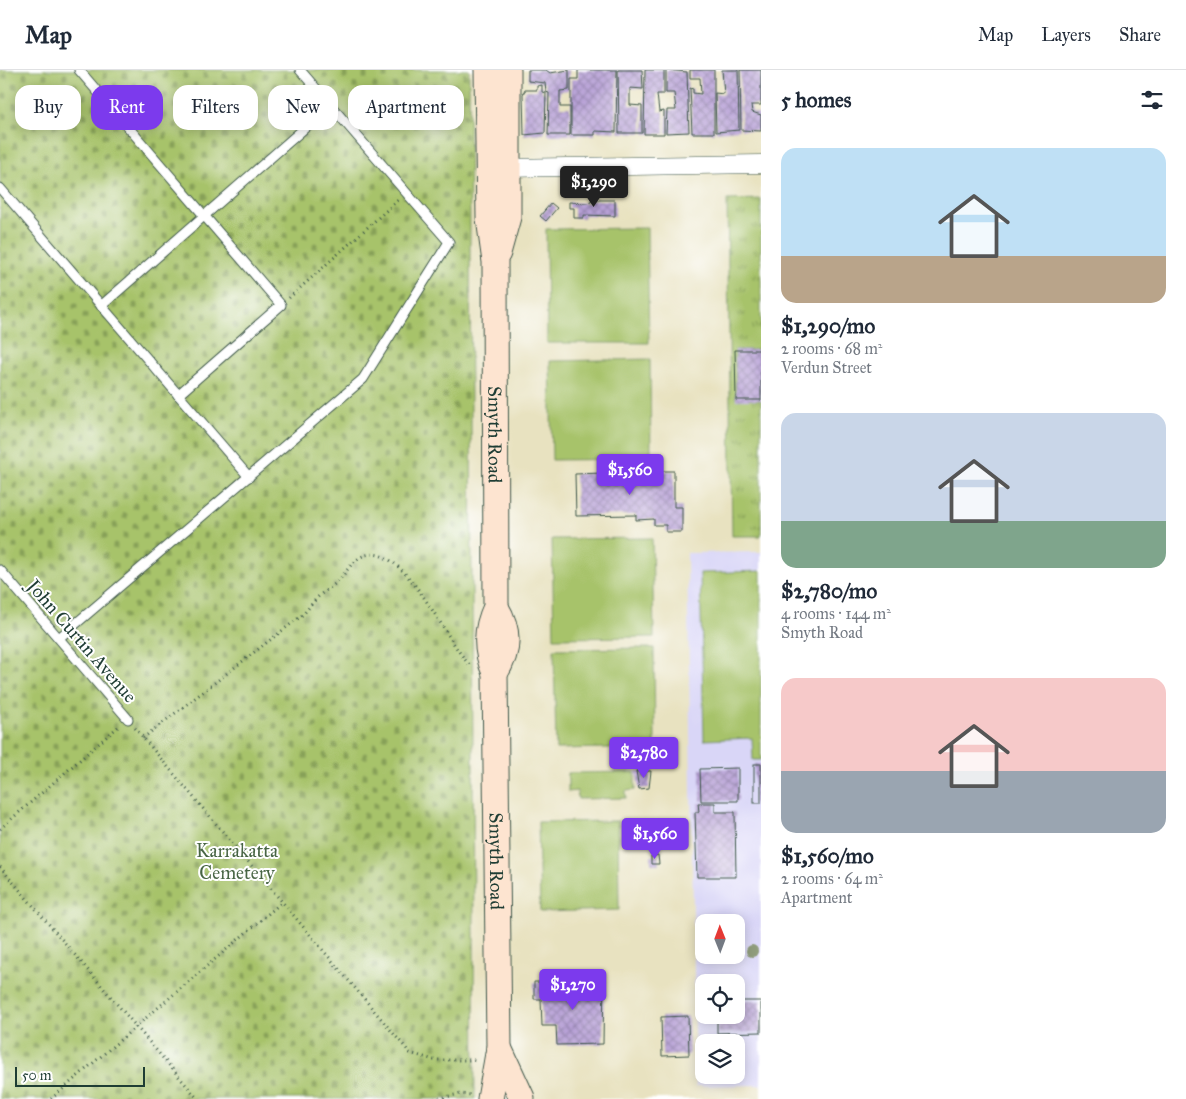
<!DOCTYPE html>
<meta charset="utf-8">
<style>
body{margin:0;font-family:"IM FELL Great Primer",serif;background:#f6f6f7;color:#1f2937;height:100vh;display:flex;flex-direction:column;font-size:19px;white-space:nowrap}
*{box-sizing:border-box;margin:0}
p{font-size:16px;color:#747a83}
.icon{flex:none;width:28px;height:28px;fill:none;stroke:currentColor;stroke-width:2;stroke-linecap:round;stroke-linejoin:round}
.map{position:relative;flex:1;overflow:hidden}
.sheet{display:flex;flex-direction:column;background:#fff;width:425px}
.sheet>*{flex:none}
.hud{position:absolute;left:15px;top:15px;width:475px;height:45px;display:flex;gap:10px}
.needle{width:32px;rotate:359deg}
.controls{position:absolute;left:695px;top:844px;display:grid;gap:10px}
.controls a{display:grid;place-items:center;width:50px;height:50px;border-radius:10px;background:#fff;box-shadow:0 2px 12px #0003;font-size:25px}
.scale{position:absolute;left:15px;bottom:12px;width:130px;box-sizing:border-box;padding-left:5px;border:2px solid #1f3d34;border-top:0;font-size:14px;line-height:18px;white-space:nowrap;color:#1f3d34;-webkit-text-stroke:4px #fff;paint-order:stroke}
.price{position:absolute;translate:-50% -42px;padding:0 11px;border-radius:5px;background:#7c3aed;color:#fff;font-size:16px;line-height:32px;filter:drop-shadow(0 1px 2px #0008)}
.price::after{content:'';position:absolute;left:50%;top:30px;width:15px;height:11px;margin-left:-8px;background:inherit;clip-path:polygon(0 0,100% 0,50% 100%)}
.price.active{background:#222;color:#fff}
ul{padding:0;list-style:none}
li{display:grid;align-content:center;gap:10px;height:265px;padding:0 20px}
li span{display:grid;place-items:center;height:155px;border-radius:15px;color:#555}
li>.icon{margin-inline-start:auto}
span .icon{width:90px;height:90px;fill:#fffc;stroke-width:1}
li b{font-size:21px}
h2{display:flex;justify-content:space-between;align-items:center;height:60px;padding:0 20px;font-size:21px}
.chip{padding:0 18px;border-radius:15px;background:#fff;box-shadow:0 2px 12px #0003;font-size:18px;line-height:45px}
.chip.active{background:#7c3aed;color:#fff}
header{display:flex;align-items:center;gap:30px;box-sizing:border-box;height:70px;padding:0 25px;background:#fff;border-bottom:1px solid #e0e1e3}
header strong{font-size:24px}
nav{display:flex;gap:28px;margin-inline-start:auto;font-size:18px}
main{display:flex;flex:1;min-height:0}
.map>svg:first-child{display:block}
.built{fill:#d9d6f7;fill-rule:evenodd}
.grass{fill:url(#grass-tufts);stroke:#63804f}
.cemetery{fill:url(#cemetery-stones);stroke:#63804f}
.pitch{fill:#a7c36a;stroke:#63804f}
.building{fill:url(#building-cross-hatch)}
.lines{fill:none;stroke-linecap:round;stroke-linejoin:round}
.service-casing{stroke:#3d5649;stroke-width:11}
.minor-casing{stroke:#3d5649;stroke-width:19}
.secondary-casing{stroke:#3d5649;stroke-width:27}
.path{stroke:#3d5649;stroke-width:3;stroke-dasharray:1 4;stroke-linecap:butt}
.service{stroke:#fff;stroke-width:9}
.minor{stroke:#fff;stroke-width:18}
.secondary{stroke:#fde4d0;stroke-width:25}
.tree{fill:#909d7c}
.labels{text-anchor:middle;dominant-baseline:central;stroke-width:4;stroke-linejoin:round;paint-order:stroke}
.street-label{font-size:19px;fill:#1f3d34;stroke:#fff}
.park-label{font-size:19px;fill:#486544;stroke:#fff}
</style>
<header>
<strong>Map</strong>
<nav><a>Map</a><a>Layers</a><a>Share</a></nav>
</header>
<main>
<div class="map">
<svg width="761" height="1029" viewBox="0 0 761 1029">
<defs>
<pattern id="grass-tufts" width="24" height="20" patternUnits="userSpaceOnUse" patternTransform="scale(1.25)"><rect width="24" height="20" fill="#a7c36a"/><path d="M3 7l-1-3M5 7V3M7 7l1-3M15 17l-1-3M17 17v-4M19 17l1-3" fill="none" stroke="#87a058"/></pattern>
<pattern id="cemetery-stones" width="16" height="16" patternUnits="userSpaceOnUse" patternTransform="scale(1.25)"><rect width="16" height="16" fill="#a7c36a"/><path d="M2 7V4a2 2 0 0 1 4 0v3zM10 15v-3a2 2 0 0 1 4 0v3z" fill="#87a058"/></pattern>
<pattern id="building-cross-hatch" width="8" height="8" patternUnits="userSpaceOnUse" patternTransform="scale(1.25)"><rect width="8" height="8" fill="#b7a0d6"/><path d="M0 0l8 8M0 8l8-8" fill="none" stroke="#9484ae"/></pattern>
</defs>
<rect width="100%" height="100%" fill="#fff"/>
<filter id="ink" filterUnits="userSpaceOnUse"><feTurbulence type="fractalNoise" baseFrequency=".02" numOctaves="2"/><feDisplacementMap in="SourceGraphic" scale="10" xChannelSelector="R" yChannelSelector="G"/><feConvolveMatrix kernelMatrix="1 2 1 2 8 2 1 2 1" color-interpolation-filters="sRGB"/></filter>
<filter id="wash" filterUnits="userSpaceOnUse"><feTurbulence type="fractalNoise" baseFrequency=".0096" numOctaves="4" result="noise"/><feDisplacementMap in="SourceGraphic" scale="20" xChannelSelector="R" yChannelSelector="G"/><feGaussianBlur stdDeviation="1.12" result="paint"/><feColorMatrix in="noise" values="0 0 0 0 0 0 0 0 0 0 0 0 0 0 0 0 0 1.4 0 .05"/><feComposite in="paint" operator="in"/></filter>
<g filter="url(#wash)">
<rect width="100%" height="100%" fill="#e8e2c0"/>
<path class="built" d="M761 482V1015L696 1016 687 483ZM704 852H736V885H704ZM704 912H736V945H704ZM704 972H736V1005H704Z"/>
<path class="grass" d="M761 129V280H735L736 329 761 330V466H732L727 130Z"/>
<path class="cemetery" d="M0 0H469L475 1029H0Z"/>
<g class="pitch">
<path d="M647 158 649 273H547L546 159Z"/>
<path d="M650 289 651 389 552 390 550 291Z"/>
<path d="M652 468 654 567 554 568 552 469Z"/>
<path d="M761 501V690H753L752 668 704 670 700 503Z"/>
<path d="M654 578 655 677 556 679 554 579Z"/>
<path d="M635 702V720L626 721V728L578 729 577 721 568 722V703Z"/>
<path d="M618 751 619 840 540 842 538 752Z"/>
</g>
<g id="blocks">
<g class="building">
<path d="M528 0H546L550 3 569 0V20L560 21V37H570V65H548L549 23 546 22 545 13 528 11Z"/>
<path d="M578 0H617L616 62 595 61V65H571V9H578Z"/>
<path d="M618 0H642L643 19 630 18V35L642 36V63H619Z"/>
<path d="M645 0H664V24H657L659 42 664 41V64H644Z"/>
<path d="M666 0 687 2 689 62 666 63 667 40H676L674 23H666Z"/>
<path d="M690 0H714V63H692L690 18 693 19V23L701 24 700 8H690Z"/>
<path d="M722 0H738L739 60 716 62 715 23 724 24Z"/>
<path d="M740 0H761V35H751L752 42 761 45V61L741 60Z"/>
<path d="M542 15V22L546 23 545 63 524 65 523 24 525 20H537V16Z"/>
<path d="M591 130H615V146L584 145V148H574V138H569V132L587 133 590 132Z"/>
<path d="M551 133 557 138 546 151 540 146Z"/>
<path d="M735 280H761V330H736Z"/>
<path d="M647 391V401H674V437H682V462H666V455H654V449L636 450V445L576 446 575 404 630 402V392Z"/>
<rect x="754" y="694" width="7" height="39"/>
<path d="M738 698V731H701L700 699Z"/>
<path d="M636 701H651L649 718 639 719Z"/>
<path d="M698 733H715V742H735L736 807H697L695 742H699Z"/>
<path d="M658 785 659 794H651V786Z"/>
<path d="M592 904H604L603 974 557 975 556 956H542L541 929H534V912H572V919L593 918Z"/>
<path d="M736 931H761V962L717 963V945H736Z"/>
<path d="M688 946 689 985 662 986 661 947Z"/>
</g>
</g>
</g>
<g filter="url(#ink)">
<use href="#blocks" fill-opacity="0" stroke="#3d5649" stroke-width="1"/>
<g class="lines">
<g class="service-casing">
<g id="service">
<path d="M79 0 281 235 178 325"/>
<path d="M0 118 249 407"/>
<path d="M101 236 331 35"/>
<path d="M0 500 128 649"/>
<path d="M59 568 363 309 449 172 300 0"/>
</g>
</g>
<g class="minor-casing">
<path id="minor" d="M496 98 761 94"/>
</g>
<g class="secondary-casing">
<g id="secondary">
<path id="s1" d="M487 0 489 148 495 192 496 537C485 560 485 580 495 603L499 978 490 1029"/>
<path d="M498 183 508 147V0"/>
<path d="M495 603C510 581 509 559 496 537"/>
<path d="M499 978 522 1028"/>
</g>
</g>
<g class="path">
<path d="M289 228 398 130"/>
<path d="M135 658 410 983 434 990H477"/>
<path d="M143 668 300 547C307 541 311 534 318 527 323 522 330 518 336 513 345 505 351 491 363 486 404 469 447 575 471 596"/>
<path d="M0 759 119 656"/>
<path d="M0 797 198 1029"/>
<path d="M51 1029 282 832"/>
<path d="M434 1029 460 1024 471 1025"/>
</g>
<use href="#service" class="service"/>
<use href="#minor" class="minor"/>
<use href="#secondary" class="secondary"/>
</g>
<circle class="tree" cx="752" cy="881" r="6"/>
</g>
<g class="labels">
<g class="street-label">
<text stroke="none"><textPath href="#s1" startOffset="365">Smyth Road</textPath></text>
<text transform="translate(82 571) rotate(49)">John Curtin Avenue</text>
<text stroke="none"><textPath href="#s1" startOffset="794">Smyth Road</textPath></text>
</g>
<g class="park-label">
<text x="237" y="780">Karrakatta<tspan x="237" dy="22">Cemetery</tspan></text>
</g>
</g>
</svg>
<div class="controls">
<a><svg class="needle" viewBox="-14 -14 28 28"><path d="M0-13l5 13h-10z" fill="#e53935"/><path d="M0 13l5-13h-10z" fill="#747a83"/></svg></a>
<a><svg class="icon" aria-label="locate" viewBox="0 0 24 24"><circle cx="12" cy="12" r="6"/><path d="M12 2v4M12 18v4M2 12h4M18 12h4"/></svg></a>
<a><svg class="icon" aria-label="layers" viewBox="0 0 24 24"><path d="M12 4l9 5-9 5-9-5zM3 14l9 5 9-5"/></svg></a>
</div>
<div class="scale">50 m</div>
<b class="price active" style="left:594px;top:138px">$1,290</b>
<b class="price" style="left:630px;top:426px">$1,560</b>
<b class="price" style="left:644px;top:709px">$2,780</b>
<b class="price" style="left:655px;top:790px">$1,560</b>
<b class="price" style="left:573px;top:941px">$1,270</b>
<div class="hud">
<a class="chip">Buy</a>
<a class="chip active">Rent</a>
<a class="chip">Filters</a>
<a class="chip">New</a>
<a class="chip">Apartment</a>
</div>
</div>
<section class="sheet">
<h2>5 homes<svg class="icon" aria-label="filters" viewBox="0 0 24 24"><path d="M4 7h16M4 17h16"/><circle cx="9" cy="7" r="2"/><circle cx="15" cy="17" r="2"/></svg></h2>
<ul>
<li><span style="background:linear-gradient(#bfe0f5 70%,#b9a48a 0)"><svg class="icon" aria-label="home" viewBox="0 0 24 24"><path d="M3 11l9-7 9 7M6 9v11h12V9"/></svg></span><div><b>$1,290/mo</b><p>2 rooms · 68 m²</p><p>Verdun Street</p></div></li>
<li><span style="background:linear-gradient(#c9d6e8 70%,#7fa58c 0)"><svg class="icon" aria-label="home" viewBox="0 0 24 24"><path d="M3 11l9-7 9 7M6 9v11h12V9"/></svg></span><div><b>$2,780/mo</b><p>4 rooms · 144 m²</p><p>Smyth Road</p></div></li>
<li><span style="background:linear-gradient(#f6c9c9 60%,#9aa5b1 0)"><svg class="icon" aria-label="home" viewBox="0 0 24 24"><path d="M3 11l9-7 9 7M6 9v11h12V9"/></svg></span><div><b>$1,560/mo</b><p>2 rooms · 64 m²</p><p>Apartment</p></div></li>
</ul>
</section>
</main>
